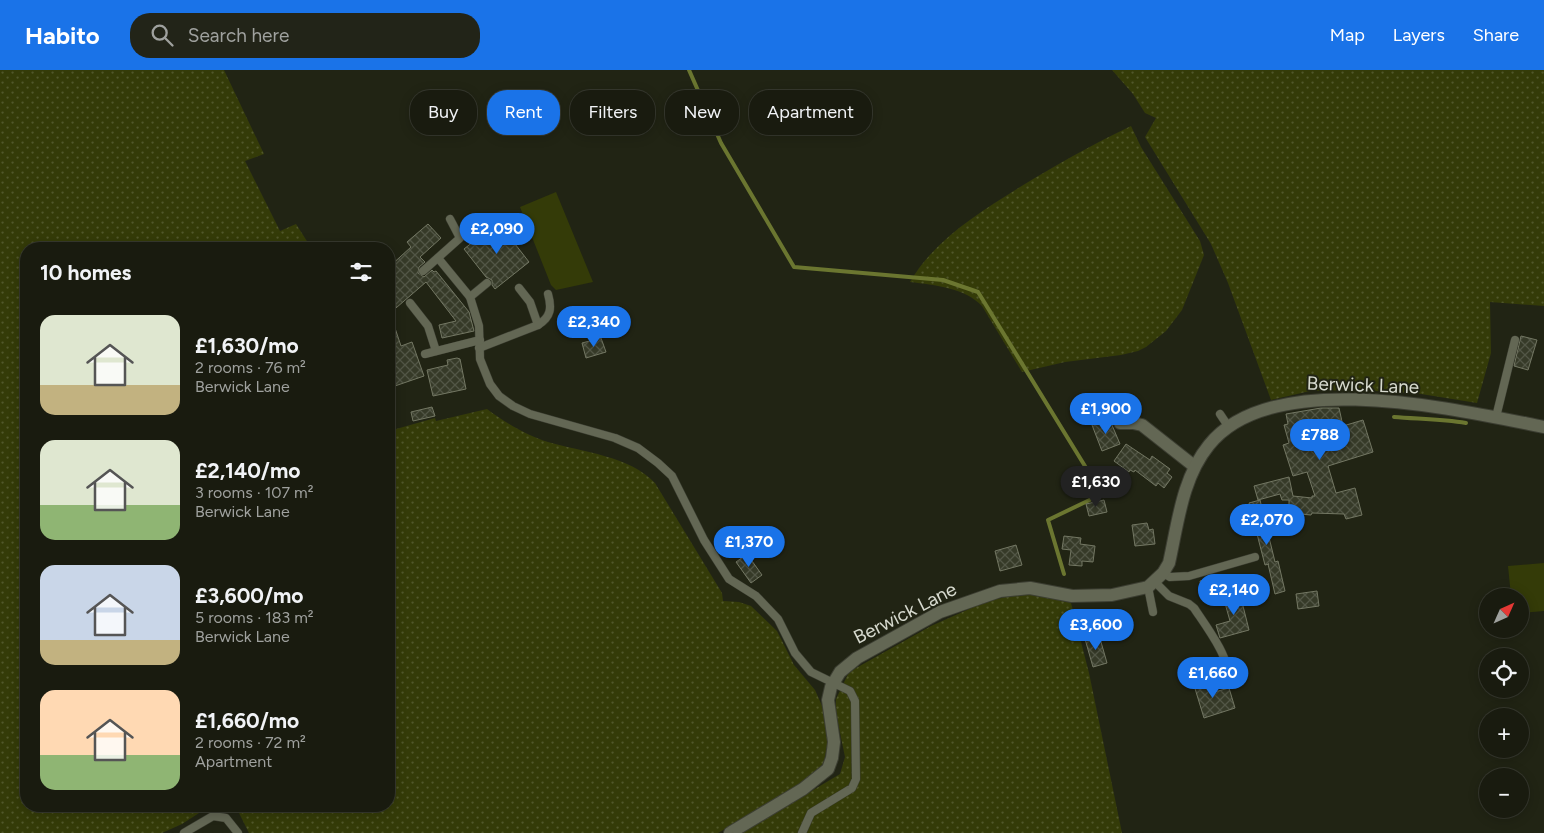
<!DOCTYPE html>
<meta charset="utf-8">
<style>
body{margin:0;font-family:Figtree,sans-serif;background:#222418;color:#f1f3f6;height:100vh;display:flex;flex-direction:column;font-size:19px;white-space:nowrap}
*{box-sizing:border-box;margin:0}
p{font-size:16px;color:#9fa19e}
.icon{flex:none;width:28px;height:28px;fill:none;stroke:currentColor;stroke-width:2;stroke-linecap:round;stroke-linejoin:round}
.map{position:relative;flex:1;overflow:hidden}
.sheet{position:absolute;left:20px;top:172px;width:375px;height:570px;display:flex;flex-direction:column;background:#191b0f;border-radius:20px;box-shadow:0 2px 12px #0003,0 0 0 1px #37392f}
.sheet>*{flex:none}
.guide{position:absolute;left:410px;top:20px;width:475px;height:45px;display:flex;gap:10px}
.needle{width:32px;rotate:45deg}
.controls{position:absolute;left:1479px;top:518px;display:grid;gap:10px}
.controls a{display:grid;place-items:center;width:50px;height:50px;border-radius:50%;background:#191b0f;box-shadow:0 2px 12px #0003,0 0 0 1px #37392f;font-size:25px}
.price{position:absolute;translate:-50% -42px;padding:0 11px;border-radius:18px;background:#1a73e8;color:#fff;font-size:16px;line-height:32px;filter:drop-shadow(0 1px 2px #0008)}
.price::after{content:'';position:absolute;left:50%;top:30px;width:15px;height:11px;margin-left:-8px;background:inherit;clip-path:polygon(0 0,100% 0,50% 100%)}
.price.current{background:#222;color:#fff}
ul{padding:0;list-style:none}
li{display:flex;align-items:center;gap:15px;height:125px;padding:0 20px}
li span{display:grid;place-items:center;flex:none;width:140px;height:100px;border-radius:15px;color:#555}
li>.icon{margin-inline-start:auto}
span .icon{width:60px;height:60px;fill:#fffc;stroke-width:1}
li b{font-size:21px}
h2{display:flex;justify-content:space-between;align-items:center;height:60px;padding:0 20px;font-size:21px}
.pill{padding:0 18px;border-radius:20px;background:#191b0f;box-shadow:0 2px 12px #0003,0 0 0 1px #37392f;font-size:18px;line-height:45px}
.pill.current{background:#1a73e8;color:#fff}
header{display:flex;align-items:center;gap:30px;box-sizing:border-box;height:70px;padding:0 25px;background:#1a73e8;color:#fff}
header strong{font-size:24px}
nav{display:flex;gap:28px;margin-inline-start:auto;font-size:18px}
.search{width:350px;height:45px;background:#222418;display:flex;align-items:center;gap:12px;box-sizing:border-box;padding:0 18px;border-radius:20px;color:#9fa19e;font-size:19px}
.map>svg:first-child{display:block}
.grass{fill:url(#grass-dots)}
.pitch{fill:#343b08}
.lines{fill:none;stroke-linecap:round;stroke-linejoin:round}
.stream{stroke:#6b7630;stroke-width:4}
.building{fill:url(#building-cross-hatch);stroke:#737763}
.lane-casing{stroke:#3c3e32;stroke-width:9}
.street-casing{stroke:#3c3e32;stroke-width:14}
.lane{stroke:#636754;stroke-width:8}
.street{stroke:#636754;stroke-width:12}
.labels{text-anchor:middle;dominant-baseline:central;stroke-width:4;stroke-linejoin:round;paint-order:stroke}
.street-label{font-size:19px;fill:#d6d9ce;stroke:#212414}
</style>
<header>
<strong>Habito</strong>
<div class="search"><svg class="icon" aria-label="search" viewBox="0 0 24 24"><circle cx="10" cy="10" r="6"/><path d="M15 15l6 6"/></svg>Search here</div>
<nav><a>Map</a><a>Layers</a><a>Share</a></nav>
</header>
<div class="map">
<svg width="1544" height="763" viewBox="0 0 1544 763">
<defs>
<pattern id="grass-dots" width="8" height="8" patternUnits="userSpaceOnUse" patternTransform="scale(1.25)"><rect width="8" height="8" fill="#343b08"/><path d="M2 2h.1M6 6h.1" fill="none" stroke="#51572b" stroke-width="1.8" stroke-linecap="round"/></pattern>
<pattern id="building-cross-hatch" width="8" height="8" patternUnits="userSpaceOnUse" patternTransform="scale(1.25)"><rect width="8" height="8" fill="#363a28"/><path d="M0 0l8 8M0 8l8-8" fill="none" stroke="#525646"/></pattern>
</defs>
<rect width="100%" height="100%" fill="#212414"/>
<g class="grass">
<path d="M0 0H224L264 84 245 91 280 161 296 154 312 179H26V736H210L182 754 162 763H0Z"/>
<path d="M1112 0H1544V236L1490 232 1491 283 1477 333 1415 323 1354 320 1310 321 1271 330 1228 213 1211 174 1145 67 1156 48 1145 43 1133 24Z"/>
<path d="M1131 56 1141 77 1200 171 1204 185 1182 240 1166 261 1146 277 1138 281 1121 285 1065 292 1022 302 982 236C965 218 935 215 910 212 935 169 979 143 1020 117 1056 95 1093 74 1131 56Z"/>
<path d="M487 339C504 352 528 366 548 372 582 382 630 386 655 413L722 523 723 531 739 532 751 536 777 561 794 595 815 620 823 638 828 671 824 692 811 709 718 763H249L239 743 233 736H389V361L435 348 436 351Z"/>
<path d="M1022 523 1042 525 1071 533 1089 603 1122 763H741L840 704 845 687 836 643V629L849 602 931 556 985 532Z"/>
</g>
<g class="pitch">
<path d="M556 122 593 212 556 220 551 215 520 137Z"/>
<path d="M1544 493V541L1520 543V526H1511L1508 496Z"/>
</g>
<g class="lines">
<g class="stream">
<path d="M689 0 721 73 794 197 943 210 978 222 1096 414 1100 425 1048 450 1064 504"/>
<path d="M1394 347C1418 349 1442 349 1466 353"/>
</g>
</g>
<g class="building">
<path d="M498 152 529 192 495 219 492 215V210L486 207 464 179Z"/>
<path d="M428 154 441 168 420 187 425 192 419 197 418 203 424 207 432 200 434 202 436 201 469 242 474 261 442 268 439 255 456 251 426 212 389 244V197L411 177 407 172Z"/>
<path d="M389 246H391L401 276 412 272 424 306 389 318Z"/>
<path d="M1521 266 1537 270 1528 300 1514 296Z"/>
<path d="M601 268 606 282 586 288 582 273Z"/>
<path d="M457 288 460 289 466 319 433 326 427 300 448 295 447 290Z"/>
<path d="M432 337 435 346 413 351 411 342Z"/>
<path d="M1321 338H1339L1343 356 1363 350 1373 382 1328 396 1336 423 1355 418 1362 445 1346 449 1344 444 1312 443 1311 445 1289 443V430H1282L1280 424 1258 430 1254 416 1289 407 1293 426 1312 428V426H1315L1307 402 1293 406 1283 375 1289 373 1284 355 1288 354 1286 344Z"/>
<path d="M1109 348 1120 374 1102 381 1092 355Z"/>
<path d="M1126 374 1150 390 1152 386 1170 399 1167 403 1172 407 1164 418 1158 413 1156 416 1135 400 1134 402 1130 400 1129 402 1114 391Z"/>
<path d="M1104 430 1107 442 1089 446 1086 434Z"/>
<path d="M1260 430 1275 492 1278 491 1285 521 1275 524 1268 494H1269L1265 495 1249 433Z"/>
<path d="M1147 453 1149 460 1153 459 1155 474 1135 476 1132 455Z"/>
<path d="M1064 466 1081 468 1080 474 1095 476 1093 492 1082 491V496L1069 495 1071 480 1062 479Z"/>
<path d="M1016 475 1022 495 1000 501 995 481Z"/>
<path d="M747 484 762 505 751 513 736 492Z"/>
<path d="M1216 508 1219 521 1202 524 1200 511Z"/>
<path d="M1317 521 1319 536 1298 539 1296 524Z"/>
<path d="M1239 522H1244L1246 531 1242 532 1249 560 1220 568 1216 555 1230 551 1223 526Z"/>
<path d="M1099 565 1107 593 1093 597 1085 569Z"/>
<path d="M1207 608 1211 623 1229 618 1235 638 1204 648 1193 612Z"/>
</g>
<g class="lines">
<g class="lane-casing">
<g id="lane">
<path d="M438 188 470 227 479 256 480 289 490 314 499 326 513 336 530 344 615 368 638 378 658 393 672 406 704 470 729 509 756 526 778 549 795 583 811 602 850 621 855 631 856 709 852 718 811 743 802 763"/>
<path d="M423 201 460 168 450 149"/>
<path d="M519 218 530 232 538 255"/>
<path d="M470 227 487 213"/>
<path d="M410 233 428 256 436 281"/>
<path d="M479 278 538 255C551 247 552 238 548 224"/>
<path d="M425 284 480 270"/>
<path d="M1220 344 1228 356"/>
<path d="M1496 347 1515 270"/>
<path d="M1163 503 1170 507 1189 506 1255 487"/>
<path d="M1155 512 1169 526 1189 534 1194 538C1203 552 1233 591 1226 606 1225 610 1220 613 1218 615"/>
<path d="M1148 517 1153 542"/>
<path d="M184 763 213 746 226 748 238 763"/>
</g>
</g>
<g class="street-casing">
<g id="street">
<path d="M1120 353H1133L1142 355 1194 396"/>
<path d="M730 763 803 719 828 699 832 688 834 672 828 630 831 617 840 602 857 588 940 542 1000 521 1030 518 1072 526 1112 525 1148 517 1163 503 1169 493C1178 453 1182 408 1209 375 1272 296 1458 340 1544 357"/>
</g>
</g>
<use href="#lane" class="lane"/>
<use href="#street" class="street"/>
</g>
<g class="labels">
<g class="street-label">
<text transform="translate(1363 315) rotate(2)">Berwick Lane</text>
<text transform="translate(905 543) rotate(-27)">Berwick Lane</text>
</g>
</g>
</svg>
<div class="controls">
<a><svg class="needle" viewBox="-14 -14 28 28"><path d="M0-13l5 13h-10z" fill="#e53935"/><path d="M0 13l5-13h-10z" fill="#9fa19e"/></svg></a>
<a><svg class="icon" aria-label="locate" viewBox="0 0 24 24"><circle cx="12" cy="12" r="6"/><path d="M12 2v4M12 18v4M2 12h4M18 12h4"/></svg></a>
<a>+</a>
<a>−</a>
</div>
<b class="price" style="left:497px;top:185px">£2,090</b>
<b class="price" style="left:594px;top:278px">£2,340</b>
<b class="price" style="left:1106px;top:365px">£1,900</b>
<b class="price" style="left:1320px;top:391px">£788</b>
<b class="price current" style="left:1096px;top:438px">£1,630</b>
<b class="price" style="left:1267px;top:476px">£2,070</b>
<b class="price" style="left:749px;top:498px">£1,370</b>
<b class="price" style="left:1234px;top:546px">£2,140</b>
<b class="price" style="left:1096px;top:581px">£3,600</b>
<b class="price" style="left:1213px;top:629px">£1,660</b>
<div class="guide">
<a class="pill">Buy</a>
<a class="pill current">Rent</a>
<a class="pill">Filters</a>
<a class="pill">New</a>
<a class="pill">Apartment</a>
</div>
<section class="sheet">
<h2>10 homes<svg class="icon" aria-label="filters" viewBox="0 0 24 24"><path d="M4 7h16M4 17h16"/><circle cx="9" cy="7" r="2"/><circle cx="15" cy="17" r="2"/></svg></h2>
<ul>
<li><span style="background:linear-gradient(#dfe7d0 70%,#c2b280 0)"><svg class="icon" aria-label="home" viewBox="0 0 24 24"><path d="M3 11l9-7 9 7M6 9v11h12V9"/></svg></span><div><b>£1,630/mo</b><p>2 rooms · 76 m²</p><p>Berwick Lane</p></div></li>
<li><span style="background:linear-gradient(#dfe7d0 65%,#8fb573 0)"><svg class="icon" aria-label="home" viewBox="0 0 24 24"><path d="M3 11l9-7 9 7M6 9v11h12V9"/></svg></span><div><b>£2,140/mo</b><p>3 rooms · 107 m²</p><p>Berwick Lane</p></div></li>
<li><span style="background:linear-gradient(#c9d6e8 75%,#c2b280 0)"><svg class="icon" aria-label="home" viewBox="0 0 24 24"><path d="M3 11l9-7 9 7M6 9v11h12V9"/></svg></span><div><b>£3,600/mo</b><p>5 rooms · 183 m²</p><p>Berwick Lane</p></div></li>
<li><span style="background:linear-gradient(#ffd9b3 65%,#8fb573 0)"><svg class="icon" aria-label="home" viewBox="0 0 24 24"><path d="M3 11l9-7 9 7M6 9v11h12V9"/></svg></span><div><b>£1,660/mo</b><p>2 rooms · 72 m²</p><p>Apartment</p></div></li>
</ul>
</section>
</div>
